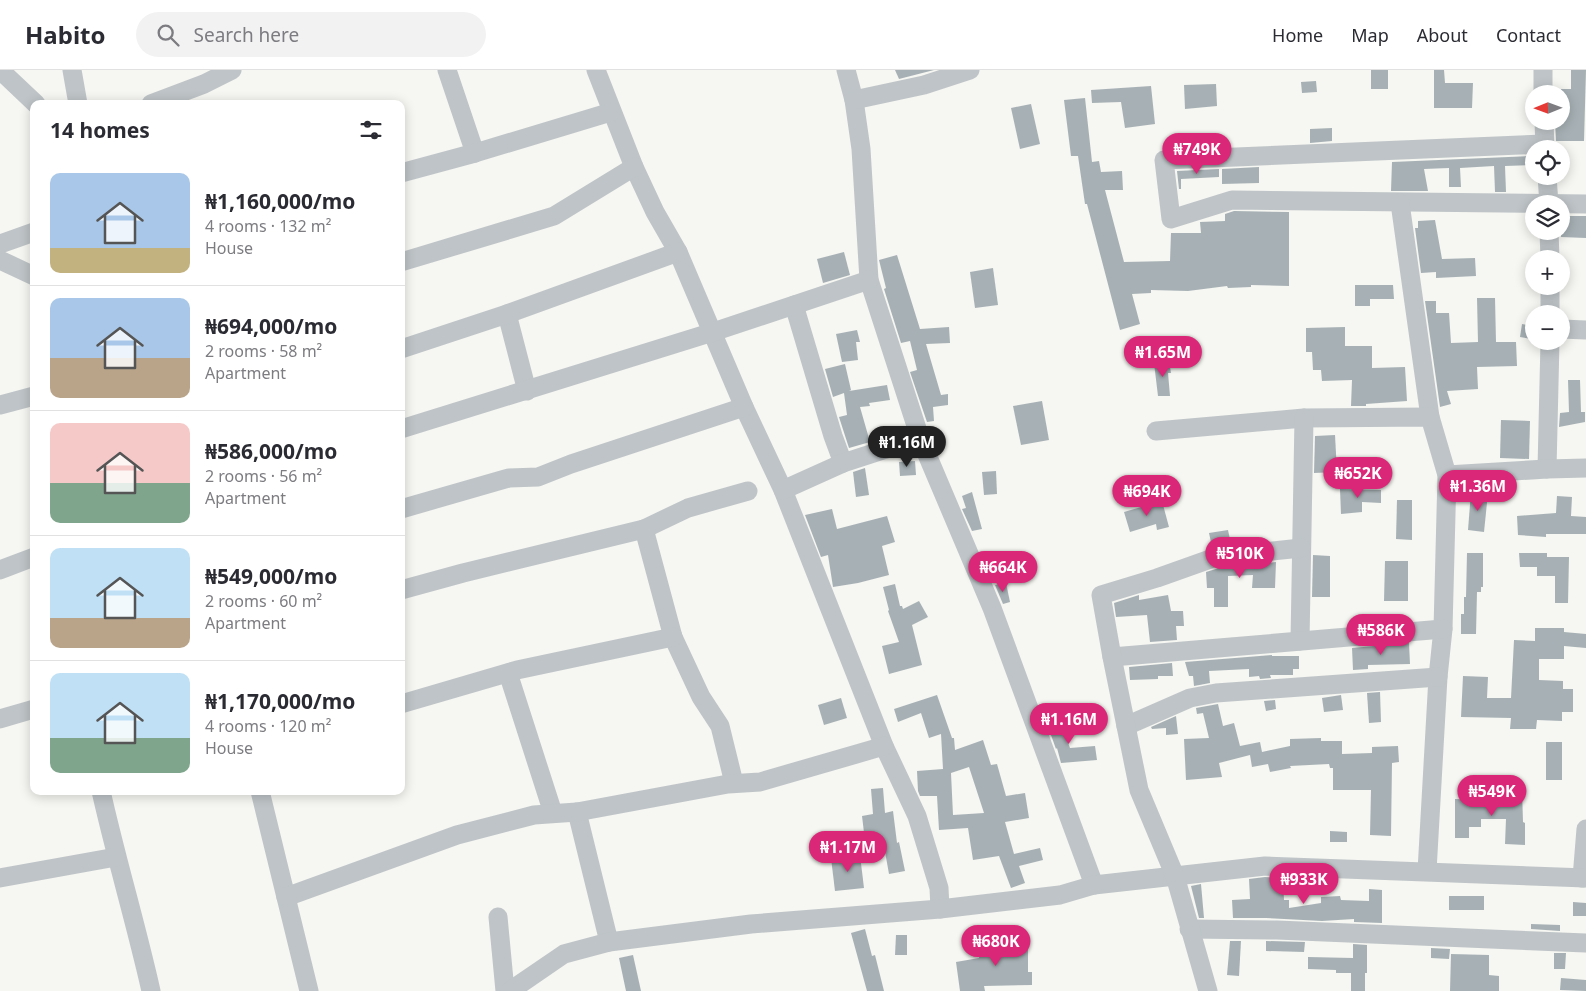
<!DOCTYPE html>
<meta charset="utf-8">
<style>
body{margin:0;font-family:"Noto Sans",sans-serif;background:#f2f2f3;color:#2b2b33;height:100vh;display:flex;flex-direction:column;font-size:19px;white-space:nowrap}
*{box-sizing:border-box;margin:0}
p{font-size:16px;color:#7c7c81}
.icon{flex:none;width:28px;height:28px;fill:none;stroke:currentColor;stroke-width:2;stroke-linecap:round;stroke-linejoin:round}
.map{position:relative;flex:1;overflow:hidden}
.sheet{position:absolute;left:30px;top:30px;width:375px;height:695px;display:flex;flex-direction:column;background:#fff;border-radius:10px;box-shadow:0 2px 12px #0003}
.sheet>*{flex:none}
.needle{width:32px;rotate:269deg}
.fabs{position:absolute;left:1525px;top:15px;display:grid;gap:10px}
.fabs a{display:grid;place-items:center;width:45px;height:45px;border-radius:50%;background:#fff;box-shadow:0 2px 12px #0003;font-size:25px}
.price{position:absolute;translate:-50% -42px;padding:0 11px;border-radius:18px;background:#db2777;color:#fff;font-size:16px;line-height:32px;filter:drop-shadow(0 1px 2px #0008)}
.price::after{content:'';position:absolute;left:50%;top:30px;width:15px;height:11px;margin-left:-8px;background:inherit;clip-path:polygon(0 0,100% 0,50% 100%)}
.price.current{background:#222;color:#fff}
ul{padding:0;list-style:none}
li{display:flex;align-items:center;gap:15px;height:125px;padding:0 20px}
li+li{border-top:1px solid #e1e1e2}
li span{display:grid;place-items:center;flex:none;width:140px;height:100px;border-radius:10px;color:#555}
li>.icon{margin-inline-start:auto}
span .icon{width:60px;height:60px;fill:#fffc;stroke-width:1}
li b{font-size:21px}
h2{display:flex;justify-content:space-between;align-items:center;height:60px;padding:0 20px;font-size:21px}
header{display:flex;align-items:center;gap:30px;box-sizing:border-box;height:70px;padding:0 25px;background:#fff;border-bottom:1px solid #e1e1e2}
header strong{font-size:24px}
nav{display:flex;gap:28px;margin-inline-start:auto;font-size:18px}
.search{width:350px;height:45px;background:#f2f2f3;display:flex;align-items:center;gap:12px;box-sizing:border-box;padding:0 18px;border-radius:28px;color:#7c7c81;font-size:19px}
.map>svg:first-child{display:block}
.building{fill:#a7b1b5;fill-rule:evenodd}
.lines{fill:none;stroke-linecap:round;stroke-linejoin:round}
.minor{stroke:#bec4c7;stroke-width:19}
</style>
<header>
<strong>Habito</strong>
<div class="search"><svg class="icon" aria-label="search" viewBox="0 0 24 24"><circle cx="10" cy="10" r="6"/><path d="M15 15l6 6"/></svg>Search here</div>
<nav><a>Home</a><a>Map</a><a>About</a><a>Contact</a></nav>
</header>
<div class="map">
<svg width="1586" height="921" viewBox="0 0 1586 921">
<rect width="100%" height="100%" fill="#f6f6f2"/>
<g class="building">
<path d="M895 0H934L899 9Z"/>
<rect x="1371" y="0" width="17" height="19"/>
<path d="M1434 0H1444L1445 13H1473L1472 38H1434Z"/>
<path d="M1571 0H1586L1584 71H1556L1555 51H1561V19H1571Z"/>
<path d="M1316 11 1317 22 1302 23 1301 12Z"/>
<path d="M1216 14 1217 36 1185 39 1184 15Z"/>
<path d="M1151 16 1155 54 1125 58 1121 32 1092 33 1091 20Z"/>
<path d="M1085 28 1092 92 1099 91 1101 102 1122 101 1123 120H1105L1124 192 1170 191 1171 163H1201L1200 152 1225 151V144L1234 141 1289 142V216L1251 215V217L1228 218 1227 216 1188 221 1151 220V223L1132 224 1140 254 1120 260 1087 134H1085L1078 86H1071L1064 30Z"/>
<path d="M1031 34 1040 74 1020 79 1011 38Z"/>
<path d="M1332 58V71L1310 73V59Z"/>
<path d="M1529 86V95L1505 96 1506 122H1495L1494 96 1460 98 1461 117H1449V98L1424 99 1428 121H1391L1392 92Z"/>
<path d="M1259 97V113L1222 114V99Z"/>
<path d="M1219 99V107L1181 109V119H1179L1177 101Z"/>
<path d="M1561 146H1586V168L1561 167Z"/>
<path d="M1435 150 1442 189 1475 188 1476 206 1436 208V202L1421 203 1415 158H1418V151Z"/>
<path d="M844 182 850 205 823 213 817 189Z"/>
<path d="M897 185 920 259 949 257 950 273 926 274 941 325 948 324V335L933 337 934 351 927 352 910 302 917 300 910 271 901 273 884 219 886 218 879 190Z"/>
<path d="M993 198 998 235 975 238 970 202Z"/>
<path d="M1355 215H1393L1394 229H1370V236H1355Z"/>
<path d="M1477 228H1495L1496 272H1516L1517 296 1477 297 1478 319 1447 321 1451 334 1440 337 1425 231H1436V243H1449L1451 273 1478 272Z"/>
<path d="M1522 254 1533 256 1531 269 1520 267Z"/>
<path d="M1345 257V276H1372V298L1405 297 1407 331 1366 334V336H1351L1352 310 1322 311 1321 300H1313L1312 282H1306V258Z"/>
<path d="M857 260 860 272H856L858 290 842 292 836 264Z"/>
<path d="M1169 291 1171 303H1168L1170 326H1158L1154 293Z"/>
<path d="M845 294 851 320 849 321 887 315 890 330 869 333 870 336 860 337 870 372 849 378 839 347 847 345 844 323 833 327 825 299Z"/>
<path d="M1568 310H1580L1581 342H1585V352L1559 357 1560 343 1569 342Z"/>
<path d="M1042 331 1049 370 1021 375 1013 336Z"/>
<path d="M1501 350 1530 351 1529 389 1500 388Z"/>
<path d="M1335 365 1337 402 1314 403 1315 366Z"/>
<path d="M915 391 916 405 900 406 899 392Z"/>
<path d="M865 398 869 425 856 427 853 402Z"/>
<path d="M996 401 997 424 984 425 982 402Z"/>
<path d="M1340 419 1381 420V433L1362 432V442L1341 444Z"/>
<path d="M972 422 982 459 972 461 962 439 966 438 962 426Z"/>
<path d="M1471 422 1488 423 1484 462 1468 460Z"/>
<path d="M1557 426 1572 427 1571 446 1586 447V464H1546V467L1518 465 1517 446 1556 443Z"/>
<path d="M1397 430H1412V470L1396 469Z"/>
<path d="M1162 431 1169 457 1157 460 1156 454 1130 462 1124 442Z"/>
<path d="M832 439 837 459 887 446 895 472 882 476 889 505 858 513 833 517 828 485 821 487 805 445Z"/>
<path d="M1228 460 1231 474 1212 477 1209 463Z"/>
<path d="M1467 483H1483V517H1481V522H1477L1476 564H1461V544H1464V527H1466Z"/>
<path d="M1519 483H1547V487H1569L1568 533H1555V506H1537V497H1520Z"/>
<path d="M1313 485 1330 486V527H1312Z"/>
<path d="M1385 491H1408V531H1384Z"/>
<path d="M1276 492 1275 518H1252L1253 505 1228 506V537H1214V518H1207L1206 502 1219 498Z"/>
<path d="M1006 513 1010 532 1003 534 995 515Z"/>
<path d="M895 514 900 536H902L903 539 919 531 928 547 912 555 922 595 889 604 882 576 899 572 888 541 889 540 883 517Z"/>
<path d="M1139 525V530L1168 525 1171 541H1183L1184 556H1176L1177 570 1150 572 1147 545 1116 547 1114 533Z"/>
<path d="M1535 558H1564V562L1586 564V578L1564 576V589H1539V610L1563 611V619H1573V642H1562V651L1537 650 1536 659H1510L1511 648 1461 647 1463 606 1488 607 1487 628H1511L1514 570 1535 571Z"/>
<path d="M1409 573 1410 594 1368 595V599L1353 600 1352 578Z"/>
<path d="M1272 585V586H1299V599H1293V605H1270L1271 608 1260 609 1259 606 1249 607V599L1209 601 1210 613 1194 616 1193 606H1189L1185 592Z"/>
<path d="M1172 593 1173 606H1158V609L1130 610 1129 597Z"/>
<path d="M1380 622 1381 652 1369 653 1367 623Z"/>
<path d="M937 625 952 668H954L955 680 983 670 991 695 997 694 1006 726 1025 723 1029 748 1005 752 1014 784 1040 778 1043 790 1019 796 1025 813 1011 818 999 786 973 790 968 758 939 760 937 726H920L918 721 917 701 943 699 941 664 929 668 921 643 898 652 894 639ZM969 697 984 743 953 745 951 703Z"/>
<path d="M1341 625 1343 640 1324 642 1322 628Z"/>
<path d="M841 628 847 648 824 655 818 635Z"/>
<path d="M1275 630 1276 639 1266 641 1264 631Z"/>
<path d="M1218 634 1223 656 1234 653 1240 676 1260 672 1262 682 1290 676V669L1321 668V671H1342V684L1372 683V677L1398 676 1399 692 1392 693 1391 766 1370 765 1371 720H1333V698H1330L1329 694 1290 696 1291 698 1270 702 1268 694 1252 697 1250 685 1219 693 1222 707 1186 710 1184 669 1209 668 1203 643 1197 644 1196 638Z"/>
<path d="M1058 646 1070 678 1095 676 1097 690 1061 693 1057 678 1056 679 1046 651Z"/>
<path d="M1176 646 1178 664 1166 665V658L1152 659 1151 657Z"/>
<rect x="1546" y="672" width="16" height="38"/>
<path d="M883 718 885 743 893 741 897 773 899 772 905 801 889 804 884 776 866 779 862 746 873 744 871 719Z"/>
<path d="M1522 720 1523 752 1525 753V775L1505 774 1506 749H1481V757H1469V768H1455V729L1481 730V734H1508L1507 721Z"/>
<path d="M1330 761 1347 762V772H1330Z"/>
<path d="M860 785 864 818 835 821 831 788Z"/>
<path d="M1265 807 1283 808 1284 830H1289V838L1321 833V827L1340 826 1341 830 1369 831V819L1382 820V853L1354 852V849L1322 851 1266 848H1233L1232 830 1250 829 1249 809Z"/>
<path d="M1201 814 1204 848H1199L1191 816Z"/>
<rect x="1449" y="826" width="35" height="14"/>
<path d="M1573 832 1586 833V846H1573Z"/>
<path d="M1531 854 1560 855V861L1531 859Z"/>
<path d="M865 859 872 886 875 885 884 921H867L851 863Z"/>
<path d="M896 865H907V885H895Z"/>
<path d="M1230 871H1241L1239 906 1227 905Z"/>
<path d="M1266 871 1305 872 1304 882 1266 881Z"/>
<path d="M991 872H1028V902H1032V915L984 916 985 921H960L956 892 979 888 978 874Z"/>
<path d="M1353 874 1367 875V903H1365V921H1351V903H1336V900L1308 899V887L1353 888Z"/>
<path d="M1431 878 1450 879 1449 889 1431 888Z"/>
<path d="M1554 883H1566L1565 899H1554Z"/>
<path d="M1451 884 1489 885V905L1499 906V921H1450Z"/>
<path d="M633 885 641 921H626L619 888Z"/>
<path d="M1561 908 1586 910V921L1560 920Z"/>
</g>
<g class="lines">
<g class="minor">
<path d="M0 0 36 34"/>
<path d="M72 0 78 34"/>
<path d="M447 0 475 83"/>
<path d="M596 0 634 97 655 142 678 182 744 337 783 420 884 676 917 746 939 818 940 839"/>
<path d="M846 0 854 30 861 79 869 210 920 368 992 538 1094 815"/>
<path d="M1543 0V24"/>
<path d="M854 30 924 15 970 0"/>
<path d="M151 34 204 14 232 0"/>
<path d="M1544 51 1545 79"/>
<path d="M1545 74 1164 90 1171 149 1232 130 1586 134"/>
<path d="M401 103 475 83 611 42"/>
<path d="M1547 106 1549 134"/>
<path d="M1400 133 1430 347"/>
<path d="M1549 161 1550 189"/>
<path d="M0 174 34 162"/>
<path d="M0 190 34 206"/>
<path d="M401 192 554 146 634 97"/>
<path d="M1550 216V244"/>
<path d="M794 235 833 366 843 393"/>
<path d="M507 244 527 321"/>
<path d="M1561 259 1586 260"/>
<path d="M401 279 507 244 678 182"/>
<path d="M0 335 34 326"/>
<path d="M401 359 713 262 869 210"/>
<path d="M1156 361 1304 348 1430 347 1447 405 1443 559 1438 607 1427 801"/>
<path d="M1547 399 1550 271"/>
<path d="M1447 405 1547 399 1586 398"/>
<path d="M783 420 843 393 920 368"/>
<path d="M401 439 509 408 538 407 571 394 744 337"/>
<path d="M644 459 673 567 701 627 720 656 734 713"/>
<path d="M0 500 34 487"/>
<path d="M401 520 463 503 644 459 688 438 748 421"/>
<path d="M1300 571 1304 348"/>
<path d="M1112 587 1443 559"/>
<path d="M508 603 553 743"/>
<path d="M401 634 517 600 673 567"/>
<path d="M0 649 34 639"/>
<path d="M1126 656 1190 628 1216 623 1438 607"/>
<path d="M101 721C116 788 136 854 151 921"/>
<path d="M260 721 309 921"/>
<path d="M577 742 609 872"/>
<path d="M0 808 116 787"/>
<path d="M1582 808 1586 759"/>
<path d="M286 827 457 765 534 745 577 742 728 714 760 712 884 676"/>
<path d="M498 847 505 921"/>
<path d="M1189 859 1277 860 1586 873"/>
<path d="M510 921 564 884 609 872 751 854 940 839 1060 825 1094 815 1265 796 1586 808"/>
<path d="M1208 921 1175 806 1139 720 1112 587 1101 525 1157 508 1216 487 1301 478"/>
</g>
</g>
</svg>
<div class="fabs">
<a><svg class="needle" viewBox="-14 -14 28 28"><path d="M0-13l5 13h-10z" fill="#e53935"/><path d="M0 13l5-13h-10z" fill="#7c7c81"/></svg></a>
<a><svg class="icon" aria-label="locate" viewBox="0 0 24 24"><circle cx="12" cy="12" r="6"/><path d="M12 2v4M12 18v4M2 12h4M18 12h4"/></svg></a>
<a><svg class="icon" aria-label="layers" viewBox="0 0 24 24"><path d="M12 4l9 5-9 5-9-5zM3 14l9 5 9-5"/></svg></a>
<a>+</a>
<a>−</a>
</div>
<b class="price" style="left:1197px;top:105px">₦749K</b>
<b class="price" style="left:1163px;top:308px">₦1.65M</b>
<b class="price current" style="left:907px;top:398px">₦1.16M</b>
<b class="price" style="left:1358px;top:429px">₦652K</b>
<b class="price" style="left:1478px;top:442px">₦1.36M</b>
<b class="price" style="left:1147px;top:447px">₦694K</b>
<b class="price" style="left:1240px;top:509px">₦510K</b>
<b class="price" style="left:1003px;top:523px">₦664K</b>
<b class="price" style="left:1381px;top:586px">₦586K</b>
<b class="price" style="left:1069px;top:675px">₦1.16M</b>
<b class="price" style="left:1492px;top:747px">₦549K</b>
<b class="price" style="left:848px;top:803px">₦1.17M</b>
<b class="price" style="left:1304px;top:835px">₦933K</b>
<b class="price" style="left:996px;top:897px">₦680K</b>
<section class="sheet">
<h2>14 homes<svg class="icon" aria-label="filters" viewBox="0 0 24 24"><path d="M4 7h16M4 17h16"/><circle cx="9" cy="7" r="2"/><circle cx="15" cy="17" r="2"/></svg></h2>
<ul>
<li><span style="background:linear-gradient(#a9c7e8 75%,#c2b280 0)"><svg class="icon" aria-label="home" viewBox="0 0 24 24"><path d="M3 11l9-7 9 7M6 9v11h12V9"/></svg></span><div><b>₦1,160,000/mo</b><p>4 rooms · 132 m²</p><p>House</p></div></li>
<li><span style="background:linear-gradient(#a9c7e8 60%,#b9a48a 0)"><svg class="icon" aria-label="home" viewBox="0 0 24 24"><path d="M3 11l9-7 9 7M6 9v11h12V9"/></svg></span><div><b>₦694,000/mo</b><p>2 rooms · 58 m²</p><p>Apartment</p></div></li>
<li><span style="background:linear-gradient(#f6c9c9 60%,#7fa58c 0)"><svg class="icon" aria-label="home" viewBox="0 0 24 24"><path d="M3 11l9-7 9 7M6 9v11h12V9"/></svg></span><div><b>₦586,000/mo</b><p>2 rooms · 56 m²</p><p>Apartment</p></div></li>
<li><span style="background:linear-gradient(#bfe0f5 70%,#b9a48a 0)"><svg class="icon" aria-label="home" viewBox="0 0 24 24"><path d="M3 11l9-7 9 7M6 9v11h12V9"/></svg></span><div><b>₦549,000/mo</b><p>2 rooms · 60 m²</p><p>Apartment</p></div></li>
<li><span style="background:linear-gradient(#bfe0f5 65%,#7fa58c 0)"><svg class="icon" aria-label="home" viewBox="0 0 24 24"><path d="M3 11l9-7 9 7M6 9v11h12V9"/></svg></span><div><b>₦1,170,000/mo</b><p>4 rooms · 120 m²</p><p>House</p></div></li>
</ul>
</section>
</div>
